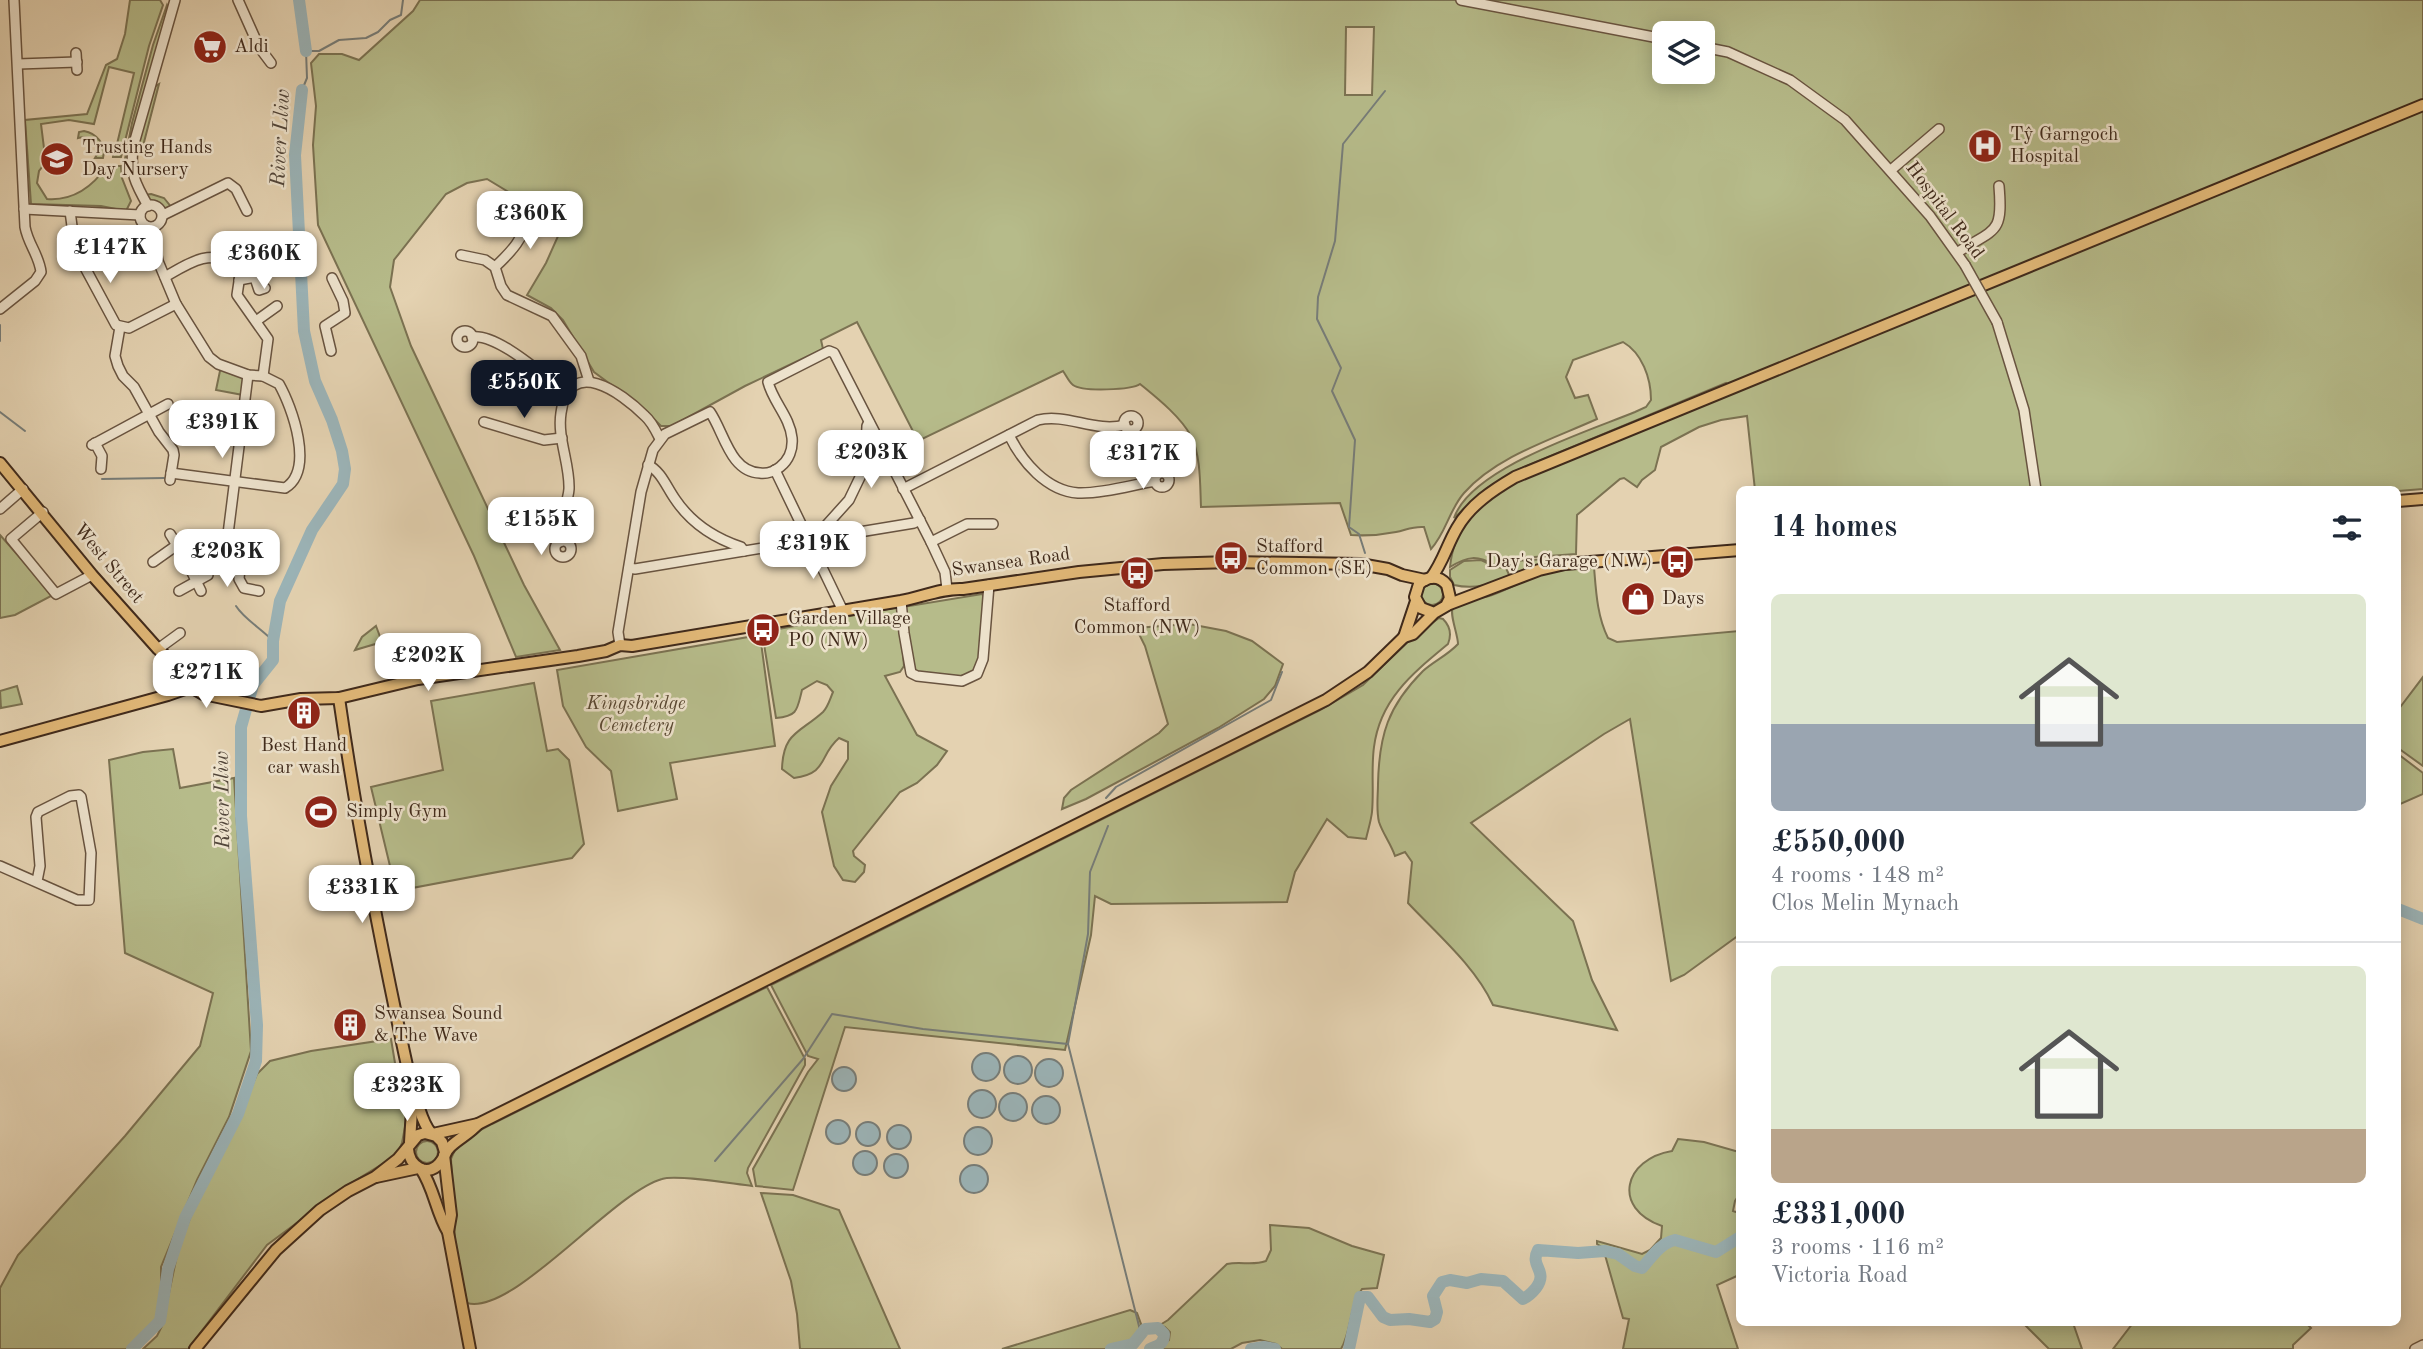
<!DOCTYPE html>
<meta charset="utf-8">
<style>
body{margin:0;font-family:"Old Standard TT",serif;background:#f6f6f7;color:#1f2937;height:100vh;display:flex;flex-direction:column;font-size:26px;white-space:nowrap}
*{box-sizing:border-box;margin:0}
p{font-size:23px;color:#747a83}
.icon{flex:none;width:38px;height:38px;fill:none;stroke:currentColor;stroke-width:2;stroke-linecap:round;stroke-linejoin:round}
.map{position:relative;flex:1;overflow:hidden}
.side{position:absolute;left:1736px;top:486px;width:665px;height:840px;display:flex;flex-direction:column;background:#fff;border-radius:10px;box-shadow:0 4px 18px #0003}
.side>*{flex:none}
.tools{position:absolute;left:1652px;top:21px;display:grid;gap:14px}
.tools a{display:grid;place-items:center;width:63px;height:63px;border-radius:10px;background:#fff;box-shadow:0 4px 18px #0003;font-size:35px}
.price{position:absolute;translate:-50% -60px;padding:0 16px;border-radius:14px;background:#fff;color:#222;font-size:23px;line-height:46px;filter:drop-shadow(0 2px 4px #0008)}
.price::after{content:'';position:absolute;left:50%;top:42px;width:21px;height:16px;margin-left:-10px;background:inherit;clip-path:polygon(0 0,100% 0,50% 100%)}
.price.on{background:#111827;color:#fff}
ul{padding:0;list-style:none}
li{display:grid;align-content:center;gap:14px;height:371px;padding:0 35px}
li+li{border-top:2px solid #e0e1e3}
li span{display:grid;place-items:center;height:217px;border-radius:10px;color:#555}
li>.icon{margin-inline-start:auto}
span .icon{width:126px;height:126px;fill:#fffc;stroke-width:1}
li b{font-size:30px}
h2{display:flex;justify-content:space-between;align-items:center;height:84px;padding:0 35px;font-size:30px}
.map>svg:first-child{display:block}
.green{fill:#b6bb8a;stroke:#7b7252;stroke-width:2;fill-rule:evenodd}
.water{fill:#9bb4b8;stroke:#777d79;stroke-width:2}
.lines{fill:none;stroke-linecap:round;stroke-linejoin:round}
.stream{stroke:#777d79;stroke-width:2}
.river{stroke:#9bb4b8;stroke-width:12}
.minor-casing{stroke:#695440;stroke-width:12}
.major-casing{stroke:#402a1b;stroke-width:14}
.minor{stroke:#ede2cc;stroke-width:9}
.major{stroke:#e2b978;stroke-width:10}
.minor-bridge-casing{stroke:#695440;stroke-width:12;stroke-linecap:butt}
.minor-bridge{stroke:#ede2cc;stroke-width:9}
.labels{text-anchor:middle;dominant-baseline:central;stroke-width:5;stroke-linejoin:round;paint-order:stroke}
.poi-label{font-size:19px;fill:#402a1b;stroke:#ede2cc;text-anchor:start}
.street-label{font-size:19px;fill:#402a1b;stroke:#ede2cc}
.park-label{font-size:19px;font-style:italic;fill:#584731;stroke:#ede2cc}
.water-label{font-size:21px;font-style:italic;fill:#52463a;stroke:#ede2cc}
</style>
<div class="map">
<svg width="2423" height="1349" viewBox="0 0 2423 1349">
<rect width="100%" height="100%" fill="#e4d2b1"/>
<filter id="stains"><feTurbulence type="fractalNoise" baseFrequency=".00286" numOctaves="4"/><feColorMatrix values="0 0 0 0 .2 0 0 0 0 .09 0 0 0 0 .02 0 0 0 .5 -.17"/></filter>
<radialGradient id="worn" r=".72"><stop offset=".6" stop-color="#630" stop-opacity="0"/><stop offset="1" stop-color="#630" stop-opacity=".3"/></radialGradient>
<g class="green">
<path d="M130 0H160L163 5 149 46 121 157H113L114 144H117L134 73 109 67 94 124 69 120 41 124 44 148 50 157 39 171 37 183 47 199C73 201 93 186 107 166H121L122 178 131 201 126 211 101 206 31 204 25 120 87 114 106 65 117 59 125 34Z"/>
<path d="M420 0H2423V489L2398 491 1755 490 1747 416 1721 420 1699 427 1661 447 1655 470 1642 480 1637 487 1624 478 1620 479 1577 515 1576 554 1506 559 1504 563 1495 565C1477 555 1468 556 1450 567 1454 526 1477 508 1508 486L1736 390 1726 383 1524 467 1487 488 1454 518C1471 468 1589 431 1635 412L1646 407 1651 400C1651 378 1642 353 1623 342L1573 360 1566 377 1575 398 1588 395 1597 419C1553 439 1497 456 1464 493 1449 510 1446 533 1431 549L1424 527C1413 526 1406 530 1396 532 1381 535 1366 536 1351 535L1340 503 1201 507C1200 485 1201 456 1191 436 1180 416 1157 398 1140 384 1132 390 1082 392 1073 385 1069 382 1066 375 1063 371L918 441 857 322 821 340 823 349 745 386 672 426H661L644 409 594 372 563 320 551 308 527 295 546 263 567 216 548 200 536 204 525 202 487 179 467 183 446 194 394 260 390 287 411 346 524 585 560 650 516 657 474 556 318 225 313 145 316 106 311 63 319 54H342L359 60 413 11ZM1346 27H1374L1372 95H1345ZM1664 33H1703V72H1664Z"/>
<path d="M167 5 169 10 127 160 125 159 132 123 153 45Z"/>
<path d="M159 84 142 150H141L139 141 154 87Z"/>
<path d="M84 131C96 133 107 145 103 158H95L99 151C96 142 89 135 78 138L79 132Z"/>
<path d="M151 194 164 198 172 208 165 209C158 206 150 202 144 195Z"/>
<path d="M221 366 246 376 243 395 216 390Z"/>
<path d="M0 535 53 595 15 615 0 618Z"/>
<path d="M1549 559V562L1514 574 1511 561Z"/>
<path d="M1481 560 1496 567 1506 568 1510 577C1491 584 1475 590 1454 585L1450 577V570L1464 561Z"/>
<path d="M1594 567C1596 591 1597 616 1608 638L1617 642 1739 631V935L1684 975 1671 981 1630 719 1604 734 1471 823 1573 921 1592 980 1617 1030 1493 1005C1475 966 1437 934 1408 903L1412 862 1405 852 1395 856C1391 844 1383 834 1379 822 1376 810 1378 795 1378 784 1379 735 1388 706 1423 671 1434 661 1448 655 1458 644 1458 635 1449 613 1453 608 1460 599 1479 599 1489 596 1505 591 1519 582 1535 577 1554 570 1574 568 1594 567Z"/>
<circle cx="1432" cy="594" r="11"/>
<path d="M982 594 984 596 980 656 973 672 959 677 913 671 903 607Z"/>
<path d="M899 607 904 666 900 672 885 676 917 735 947 751 937 765 917 783 900 792 853 851 854 856 865 865 864 872 855 882 843 880 834 866 822 812 831 786 848 759V742L839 738C818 756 829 773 794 778L782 769C783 732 800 733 823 712 828 707 830 699 833 692L827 685 817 681 802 690C797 710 798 716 776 718L762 632Z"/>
<path d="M1439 618 1443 619C1450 626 1452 634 1448 644 1413 673 1380 699 1374 747 1371 768 1374 791 1372 812 1371 821 1368 830 1366 839L1348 837 1327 819 1295 872 1287 902 1111 904 1095 896 1091 935 1065 1050 845 1027 793 1190 756 1186 753 1169 808 1072 818 1059 808 1056 771 985 1320 710 1363 685 1414 636Z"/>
<path d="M1189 624 1226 631 1252 641 1283 664 1275 686 1264 699 1218 728 1086 799 1062 809 1064 798 1071 790 1159 733 1168 724 1145 646 1136 628Z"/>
<path d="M376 626 382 642 355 650 362 637Z"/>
<path d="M760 635 775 746 670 763 677 799 618 811 611 771 586 747 563 706 557 670Z"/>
<path d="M2423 677V766L2398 748V710Z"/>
<path d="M534 683 547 751 558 749 569 760 584 844 572 858 396 891 371 787 443 770 431 701Z"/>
<path d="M17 686 22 704 1 708 0 691Z"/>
<path d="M173 749 180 788 234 778 251 1051 229 1117 197 1180 161 1267V1305L153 1327 127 1349H0V1288L18 1255 125 1136 200 1046 213 993 125 953 109 760 143 752Z"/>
<path d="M2398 754 2423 773V794L2398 805Z"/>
<path d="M767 987 805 1059V1065L748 1168 747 1173 752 1186C733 1184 676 1174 662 1179 612 1193 513 1316 467 1303L455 1243 451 1159C457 1140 476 1133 492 1124Z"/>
<path d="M391 1039 398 1081 405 1080 407 1116 402 1143 397 1155 348 1185 267 1245 188 1349H143L157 1336 162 1326 179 1246 197 1201 230 1138 257 1074 270 1061 311 1051Z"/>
<path d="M1678 1139 1704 1142 1739 1152V1195L1735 1201 1733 1211 1739 1213V1275L1717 1285 1738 1349H1623L1629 1319 1623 1318 1603 1248 1597 1244V1241L1642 1254 1650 1250 1661 1238 1662 1226C1611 1208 1624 1159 1672 1151Z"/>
<circle cx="427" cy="1152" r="11"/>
<path d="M761 1193 793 1195 839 1210 900 1349H800L797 1314 791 1281Z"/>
<path d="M1270 1225 1309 1228 1352 1246 1384 1255 1377 1288 1362 1289C1349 1306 1352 1330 1341 1349H1282L1276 1344 1260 1340 1242 1343 1231 1349H1159L1169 1340 1170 1332 1165 1327 1160 1325 1168 1320 1227 1264C1241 1261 1252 1266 1266 1261L1271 1250Z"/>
<path d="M1130 1310 1137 1313 1145 1335 1132 1346 1123 1349H1002Z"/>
<path d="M2023 1323H2073L2082 1349H2049Z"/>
<path d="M2133 1323H2306L2311 1328 2293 1345V1349H2113Z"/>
</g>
<g class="water">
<circle cx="986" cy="1067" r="14"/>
<circle cx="1018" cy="1070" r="14"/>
<circle cx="1049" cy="1073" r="14"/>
<circle cx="844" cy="1079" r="12"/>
<circle cx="982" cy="1104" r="14"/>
<circle cx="1013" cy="1107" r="14"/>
<circle cx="1046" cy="1110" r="14"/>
<circle cx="838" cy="1132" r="12"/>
<circle cx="868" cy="1134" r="12"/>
<circle cx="899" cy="1137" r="12"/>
<circle cx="978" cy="1141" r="14"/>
<circle cx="865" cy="1163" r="12"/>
<circle cx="896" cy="1166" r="12"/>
<circle cx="974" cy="1179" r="14"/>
</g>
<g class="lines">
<g class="stream">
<path d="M302 90 307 78 306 51H319L339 40 366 38 378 32 390 20 401 15 403 0"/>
<path d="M0 325V341"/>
<path d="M0 412 25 431"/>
<path d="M102 479 164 478"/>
<path d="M1365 553 1359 534 1349 527 1355 440 1332 391 1341 368 1317 319 1318 297 1335 241 1343 144 1385 91"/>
<path d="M236 606C244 619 262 629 273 641"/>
<path d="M1106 798 1116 787 1271 700 1282 672"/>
<path d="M1108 826 1090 872 1088 934 1068 1044 1141 1334"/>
<path d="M715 1161 803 1059 832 1014 923 1029 1068 1044"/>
</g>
<g class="river">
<path d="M299 0 306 51"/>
<path d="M2398 909 2423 919"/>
<path d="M132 1349 160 1321 168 1269 185 1218 238 1114 256 1061 257 1025 241 816V727L253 685 273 660V641L280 601 312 530 343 484 345 469 342 451 332 420 315 381 304 331 295 155 302 90"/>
<path d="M1111 1349 1133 1344 1145 1329 1158 1328 1164 1334C1164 1344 1159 1345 1150 1349"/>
<path d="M1251 1349 1264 1347 1275 1349"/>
<path d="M1349 1349 1360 1297H1368L1383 1317 1390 1320 1409 1319 1430 1322 1435 1319 1437 1312 1433 1296 1442 1282 1450 1280 1467 1283 1481 1279 1503 1281 1523 1299C1529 1296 1532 1293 1536 1288 1549 1270 1529 1267 1538 1250L1578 1253 1605 1251 1618 1254 1635 1266 1642 1268C1652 1257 1659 1244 1675 1240L1716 1252 1740 1237"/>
</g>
<g class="minor-casing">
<g id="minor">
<path d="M238 0 259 47 271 63"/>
<path d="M1461 0 1664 39"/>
<path d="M1703 47 1728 52 1790 80 1845 120 1930 216 1965 265"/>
<path d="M76 53 77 70"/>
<path d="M18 64 77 62"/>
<path d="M1891 170 1939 129"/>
<circle cx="151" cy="216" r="11"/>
<path d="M148 206C135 183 130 174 133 147L175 0"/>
<path d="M24 209 140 215"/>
<path d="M70 211 75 249 116 325 129 328 176 304"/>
<path d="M163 215 228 183 236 189 247 211"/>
<path d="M152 228 158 261 176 304 209 357 218 364 248 375 263 376 279 384C292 407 315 470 285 488L171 473"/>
<path d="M1958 252C1996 228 2003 234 1999 186"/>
<path d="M461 255 485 260 495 267 501 286 507 295 552 316 581 356 589 381"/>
<path d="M495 267C510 253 526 237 528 214"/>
<path d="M165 277C189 263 210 248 237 265L240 275 237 295 268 339 263 376"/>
<path d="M255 278 259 290 265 288"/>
<path d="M239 280 261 276 264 271 280 268"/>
<path d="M0 309 35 281 41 272C39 255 28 244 25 227L14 0"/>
<path d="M256 321 277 306"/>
<path d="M1997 322 2024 410 2036 490"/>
<path d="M120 327 115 356 118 366 123 376 134 387 159 432 173 450 174 455 170 480"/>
<circle cx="465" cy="339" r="8"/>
<path d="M472 337C498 333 546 378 567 393"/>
<path d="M331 351 325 326 345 313 343 301 332 278"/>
<circle cx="1131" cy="423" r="7"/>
<path d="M484 422 544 440 562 438"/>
<path d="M1009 435C1022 462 1047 491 1078 493 1101 494 1132 485 1155 481"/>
<path d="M95 443 102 456 101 469"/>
<path d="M92 445 168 404"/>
<path d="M648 465C661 471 667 488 675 499 691 523 714 538 741 547L744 551"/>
<path d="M775 470 843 611"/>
<circle cx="1162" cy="480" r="7"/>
<path d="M903 489 1038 420C1067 413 1095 433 1125 425"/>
<path d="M513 503 564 514"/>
<path d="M0 509 23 489"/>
<path d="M43 512 11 539 56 594 92 575"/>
<path d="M170 534 185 558 226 550 235 551 251 559 256 557 260 535"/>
<path d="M820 537 822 530 849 500 862 473 866 449 867 426 869 422"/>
<circle cx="563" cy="549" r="8"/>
<path d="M560 542C555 526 568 506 569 489 570 464 557 438 561 413 569 355 621 392 645 416 652 422 656 431 660 439"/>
<path d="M931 542 967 524H993"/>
<path d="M226 550 248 375"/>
<path d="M241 555 239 579 244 588 259 591"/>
<path d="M185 558 201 591"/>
<path d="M153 562 177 545"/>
<path d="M629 568 635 569 914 523 920 520"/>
<path d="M179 591 208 575"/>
<path d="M901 601 904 633 911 673 917 676 962 681 977 674 983 659 989 585"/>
<path d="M620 645 618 632 641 492 653 450 665 434 710 412C724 432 730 472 760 473 767 474 775 471 780 467 789 460 793 449 792 438 790 417 773 402 768 382L829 351 834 353 931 542 945 572 947 589"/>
<path d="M158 649 180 633"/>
<path d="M0 866 77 900H89L91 853 81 797 79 795 70 796 38 812 36 817 40 866 37 881"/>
<path d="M2415 1349 2423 1345"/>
</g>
</g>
<g class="major-casing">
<g id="major">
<path d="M0 463 92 575 158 649 183 673 191 687"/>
<path d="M2398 501 2423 499"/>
<path d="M1431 578C1443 562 1447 545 1457 528 1470 505 1493 490 1515 477L2423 105"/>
<path d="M1447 605 1539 570 1565 564 1740 550"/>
<path d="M1404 637 1416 601"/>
<path d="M339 698C358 830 384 962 413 1093 420 1106 421 1122 431 1133"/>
<path d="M0 741 168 695 191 687 203 694 261 706 301 699 339 698 418 679 578 656 606 651 620 645 632 646 901 601C922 597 942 588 963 589L1079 572 1163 564 1231 562 1360 564 1388 569 1402 575 1425 580"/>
<path d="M433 1134 478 1124 1326 700 1368 672 1404 637 1413 634 1434 613 1446 606 1450 598 1447 585C1439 575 1428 576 1419 584L1415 597 1421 608 1434 613"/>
<path d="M410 1142 413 1093"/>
<path d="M408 1149C409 1165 426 1178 439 1164 445 1158 445 1151 451 1146 460 1138 470 1133 478 1124"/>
<path d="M444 1155 451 1215 448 1232"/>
<path d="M421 1169C434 1188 436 1212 448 1232L470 1349"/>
<path d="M376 1177 418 1168"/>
<path d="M195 1349 276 1250 320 1210 348 1191 375 1177 398 1159 418 1135 425 1133 436 1136 442 1142 445 1152"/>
</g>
</g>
<use href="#minor" class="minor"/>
<use href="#major" class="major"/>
<g class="minor-bridge-casing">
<path id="minor-bridge" d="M1965 265 1997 322"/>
</g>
<use href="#minor-bridge" class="minor-bridge"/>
</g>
<defs>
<g id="supermarket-disc" transform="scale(1.75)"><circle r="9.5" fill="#8f2418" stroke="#ede2cc"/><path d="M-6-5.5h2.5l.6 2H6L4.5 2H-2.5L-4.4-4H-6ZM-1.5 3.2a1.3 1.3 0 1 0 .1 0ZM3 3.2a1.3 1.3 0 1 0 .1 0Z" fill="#fff"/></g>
<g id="hospital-disc" transform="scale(1.75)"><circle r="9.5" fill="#8f2418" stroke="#ede2cc"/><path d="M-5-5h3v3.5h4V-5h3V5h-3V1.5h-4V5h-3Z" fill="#fff"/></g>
<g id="school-disc" transform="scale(1.75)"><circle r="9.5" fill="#8f2418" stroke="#ede2cc"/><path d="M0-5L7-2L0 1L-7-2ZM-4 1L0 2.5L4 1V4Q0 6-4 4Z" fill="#fff"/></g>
<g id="bus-disc" transform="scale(1.75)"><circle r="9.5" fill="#8f2418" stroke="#ede2cc"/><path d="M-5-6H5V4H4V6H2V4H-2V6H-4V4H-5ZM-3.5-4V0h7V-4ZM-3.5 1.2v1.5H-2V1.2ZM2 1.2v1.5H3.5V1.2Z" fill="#fff"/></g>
<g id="shop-disc" transform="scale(1.75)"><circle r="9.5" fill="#8f2418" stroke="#ede2cc"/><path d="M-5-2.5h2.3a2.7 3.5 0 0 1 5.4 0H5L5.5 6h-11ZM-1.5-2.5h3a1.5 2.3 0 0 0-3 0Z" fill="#fff"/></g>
<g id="building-disc" transform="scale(1.75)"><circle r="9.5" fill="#8f2418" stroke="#ede2cc"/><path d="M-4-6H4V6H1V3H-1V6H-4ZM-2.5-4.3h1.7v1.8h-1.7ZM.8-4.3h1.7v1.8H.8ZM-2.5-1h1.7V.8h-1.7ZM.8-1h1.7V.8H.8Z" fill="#fff"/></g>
<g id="stadium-disc" transform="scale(1.75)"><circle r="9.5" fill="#8f2418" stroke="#ede2cc"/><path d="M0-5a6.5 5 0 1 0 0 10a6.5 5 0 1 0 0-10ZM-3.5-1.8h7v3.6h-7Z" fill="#fff"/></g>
</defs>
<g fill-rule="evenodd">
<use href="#supermarket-disc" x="210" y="47"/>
<use href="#hospital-disc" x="1985" y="146"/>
<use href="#school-disc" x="57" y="159"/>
<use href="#bus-disc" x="1231" y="558"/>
<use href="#bus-disc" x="1677" y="562"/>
<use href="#bus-disc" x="1137" y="573"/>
<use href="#shop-disc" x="1638" y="599"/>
<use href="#bus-disc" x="763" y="630"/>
<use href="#building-disc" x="304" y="713"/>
<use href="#stadium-disc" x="321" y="812"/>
<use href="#building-disc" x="350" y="1025"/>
</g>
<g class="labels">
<g class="poi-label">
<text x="234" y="47">Aldi</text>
<text x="2010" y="135">Tŷ Garngoch<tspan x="2010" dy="22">Hospital</tspan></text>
<text x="82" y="148">Trusting Hands<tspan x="82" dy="22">Day Nursery</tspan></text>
<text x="1256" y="547">Stafford<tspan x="1256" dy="22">Common (SE)</tspan></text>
<text x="1652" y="562" text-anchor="end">Day's Garage (NW)</text>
<text x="1662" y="599">Days</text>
<text x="1137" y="606" text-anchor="middle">Stafford<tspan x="1137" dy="22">Common (NW)</tspan></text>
<text x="788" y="619">Garden Village<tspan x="788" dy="22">PO (NW)</tspan></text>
<text x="304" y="746" text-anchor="middle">Best Hand<tspan x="304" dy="22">car wash</tspan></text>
<text x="346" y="812">Simply Gym</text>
<text x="374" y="1014">Swansea Sound<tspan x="374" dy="22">&amp; The Wave</tspan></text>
</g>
<g class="street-label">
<text transform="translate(1944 211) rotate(53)">Hospital Road</text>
<text transform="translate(1011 563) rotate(-8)">Swansea Road</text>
<text transform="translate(108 564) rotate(50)">West Street</text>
</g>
<g class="park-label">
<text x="636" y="704">Kingsbridge<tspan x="636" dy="22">Cemetery</tspan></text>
</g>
<g class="water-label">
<text transform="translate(281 138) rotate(-87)">River Lliw</text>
<text transform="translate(223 800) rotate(-91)">River Lliw</text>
</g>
</g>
<rect width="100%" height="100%" filter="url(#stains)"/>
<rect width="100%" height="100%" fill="url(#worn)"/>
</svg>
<div class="tools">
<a><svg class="icon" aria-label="layers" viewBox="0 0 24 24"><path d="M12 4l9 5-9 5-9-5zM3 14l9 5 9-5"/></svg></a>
</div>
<b class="price" style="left:530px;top:251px">£360K</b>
<b class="price" style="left:110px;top:285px">£147K</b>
<b class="price" style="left:264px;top:291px">£360K</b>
<b class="price on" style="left:524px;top:420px">£550K</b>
<b class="price" style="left:222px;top:460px">£391K</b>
<b class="price" style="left:871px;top:490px">£203K</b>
<b class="price" style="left:1143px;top:491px">£317K</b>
<b class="price" style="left:541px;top:557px">£155K</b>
<b class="price" style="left:813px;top:581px">£319K</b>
<b class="price" style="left:227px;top:589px">£203K</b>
<b class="price" style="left:428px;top:693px">£202K</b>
<b class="price" style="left:206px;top:710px">£271K</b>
<b class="price" style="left:362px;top:925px">£331K</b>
<b class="price" style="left:407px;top:1123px">£323K</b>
<section class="side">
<h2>14 homes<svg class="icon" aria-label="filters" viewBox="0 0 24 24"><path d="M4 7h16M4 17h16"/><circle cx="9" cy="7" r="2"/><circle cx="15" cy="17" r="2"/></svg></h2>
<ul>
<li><span style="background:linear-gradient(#dfe7d0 60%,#9aa5b1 0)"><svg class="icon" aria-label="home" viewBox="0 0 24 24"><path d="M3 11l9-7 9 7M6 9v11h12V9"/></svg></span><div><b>£550,000</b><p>4 rooms · 148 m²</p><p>Clos Melin Mynach</p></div></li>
<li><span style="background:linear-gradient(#dfe7d0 75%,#b9a48a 0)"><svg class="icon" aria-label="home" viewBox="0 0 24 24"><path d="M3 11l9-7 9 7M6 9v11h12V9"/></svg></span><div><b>£331,000</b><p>3 rooms · 116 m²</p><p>Victoria Road</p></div></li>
</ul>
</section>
</div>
